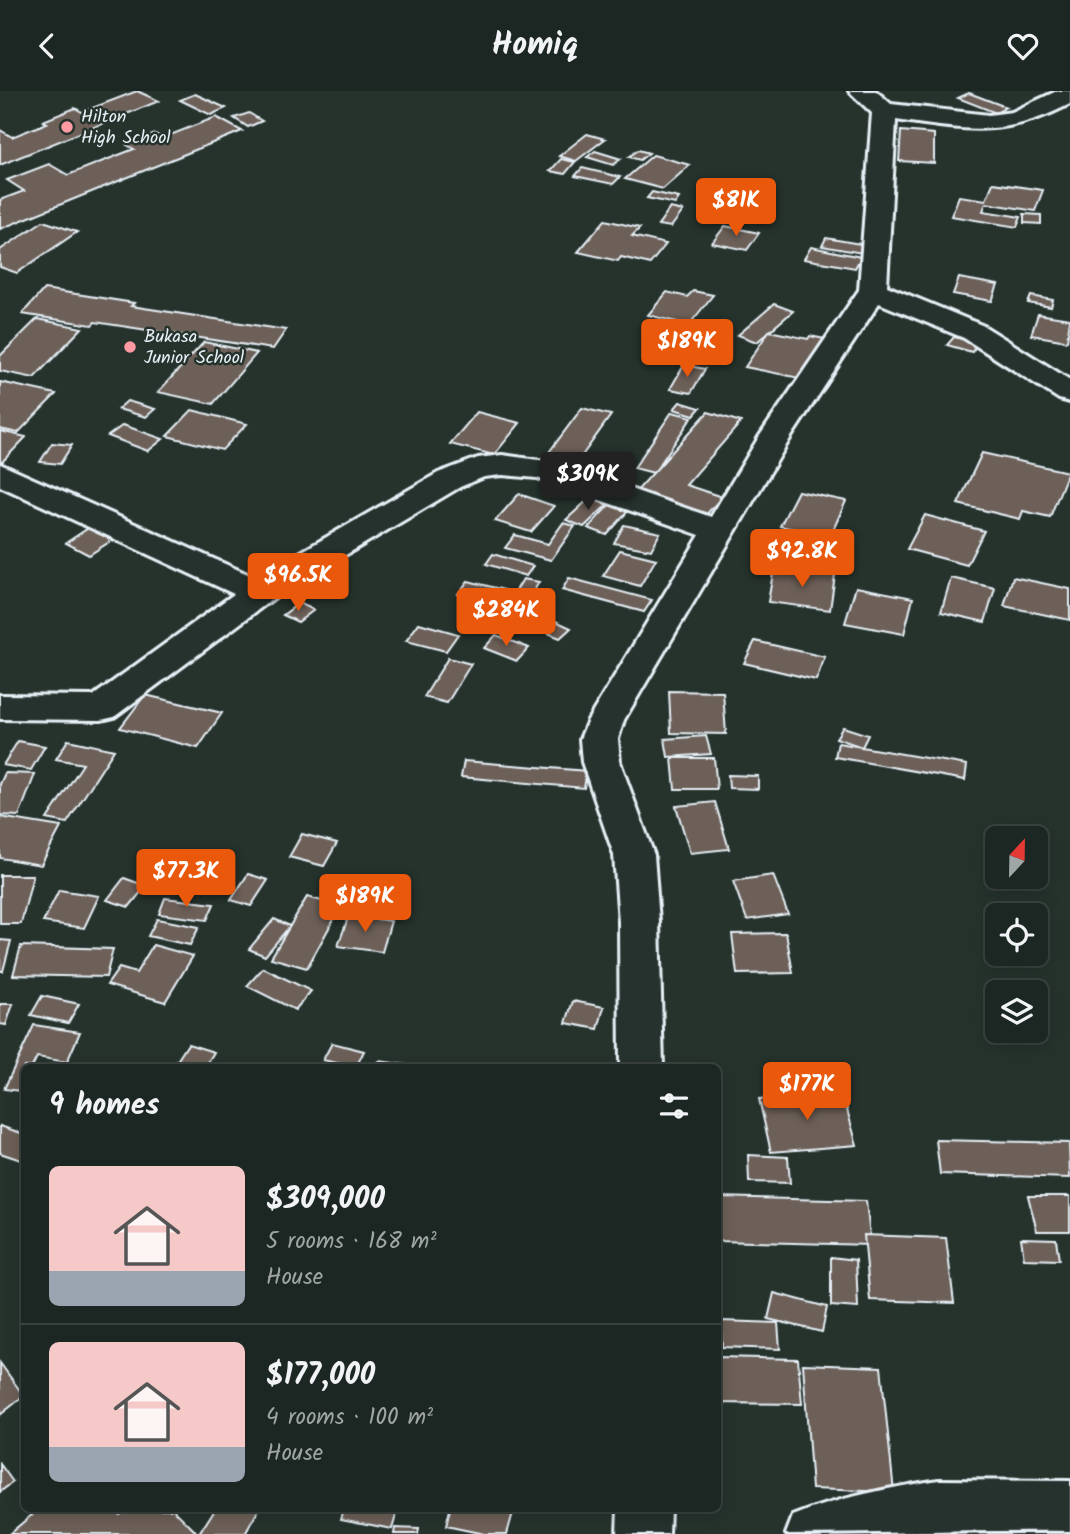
<!DOCTYPE html>
<meta charset="utf-8">
<style>
body{margin:0;font-family:Kalam,sans-serif;background:#29322f;color:#f1f3f6;height:100vh;display:flex;flex-direction:column;font-size:26px;white-space:nowrap}
*{box-sizing:border-box;margin:0}
p{font-size:23px;color:#a0a5a5}
.icon{flex:none;width:38px;height:38px;fill:none;stroke:currentColor;stroke-width:2;stroke-linecap:round;stroke-linejoin:round}
.map{position:relative;flex:1;overflow:hidden}
.details{position:absolute;left:21px;top:973px;width:700px;height:448px;display:flex;flex-direction:column;background:#1c2622;border-radius:10px;box-shadow:0 4px 18px #0003,0 0 0 2px #3a4340}
.details>*{flex:none}
.needle{width:46px;rotate:22deg}
.controls{position:absolute;left:985px;top:735px;display:grid;gap:14px}
.controls a{display:grid;place-items:center;width:63px;height:63px;border-radius:10px;background:#1c2622;box-shadow:0 4px 18px #0003,0 0 0 2px #3a4340;font-size:35px}
.price{position:absolute;translate:-50% -60px;padding:0 16px;border-radius:7px;background:#ea580c;color:#fff;font-size:23px;line-height:46px;filter:drop-shadow(0 2px 4px #0008)}
.price::after{content:'';position:absolute;left:50%;top:42px;width:21px;height:16px;margin-left:-10px;background:inherit;clip-path:polygon(0 0,100% 0,50% 100%)}
.price.on{background:#222;color:#fff}
ul{padding:0;list-style:none}
li{display:flex;align-items:center;gap:21px;height:175px;padding:0 28px}
li+li{border-top:2px solid #3a4340}
li span{display:grid;place-items:center;flex:none;width:196px;height:140px;border-radius:10px;color:#555}
li>.icon{margin-inline-start:auto}
span .icon{width:84px;height:84px;fill:#fffc;stroke-width:1}
li b{font-size:30px}
h2{display:flex;justify-content:space-between;align-items:center;height:84px;padding:0 28px;font-size:30px}
header{display:flex;justify-content:space-between;align-items:center;height:91px;padding:0 28px;background:#1c2622;font-size:32px;font-weight:700}
.map>svg:first-child{display:block}
.building{fill:#6d6059;stroke:#e8f1f8;stroke-width:2}
.lines{fill:none;stroke-linecap:round;stroke-linejoin:round}
.minor-casing{stroke:#e8f1f8;stroke-width:6}
.minor{fill:#26332d;fill-rule:evenodd}
.poi-dot{fill:#ff9aa2;stroke:#26332d;stroke-width:2.5}
.labels{text-anchor:middle;dominant-baseline:central;stroke-width:5;stroke-linejoin:round;paint-order:stroke}
.far-poi-label{font-size:18px;fill:#e8f1f8;stroke:#26332d;text-anchor:start}
</style>
<header><svg class="icon" aria-label="back" viewBox="0 0 24 24"><path d="M15 5l-7 7 7 7"/></svg>Homiq<svg class="icon" aria-label="heart" viewBox="0 0 24 24"><path d="M12 20l-8-8c-3-5 5-10 8-4 3-6 11-1 8 4z"/></svg></header>
<div class="map">
<svg width="1070" height="1443" viewBox="0 0 1070 1443">
<rect width="100%" height="100%" fill="#26332d"/>
<filter id="ink" filterUnits="userSpaceOnUse"><feTurbulence type="fractalNoise" baseFrequency=".0143" numOctaves="2"/><feDisplacementMap in="SourceGraphic" scale="14" xChannelSelector="R" yChannelSelector="G"/><feConvolveMatrix kernelMatrix="1 2 1 2 8 2 1 2 1" color-interpolation-filters="sRGB"/></filter>
<g filter="url(#ink)">
<g class="building">
<path d="M137 0 159 10 0 74V39L12 46 47 32 43 30 75 17 82 21Z"/>
<path d="M969 2 1006 16 996 22 958 7Z"/>
<path d="M195 3 226 17 211 24 180 9Z"/>
<path d="M249 22 262 30 248 36 234 27Z"/>
<path d="M216 26 242 40 0 138V109L24 100 7 89 49 73 68 84 134 58 127 54 155 43 163 47Z"/>
<path d="M901 40 934 43V72L899 70Z"/>
<path d="M587 43 605 48 576 70 559 65Z"/>
<path d="M638 59 649 62 640 69 629 66Z"/>
<path d="M595 60 621 68 613 74 587 66Z"/>
<path d="M653 64 690 74 663 98 625 88Z"/>
<path d="M561 68 575 71 565 83 550 80Z"/>
<path d="M582 77 620 86 613 93 575 85Z"/>
<path d="M993 92 1043 99 1035 120 986 112 983 120 1021 126 1017 136 951 125 959 105 986 109Z"/>
<path d="M652 101 679 107 675 113 647 107Z"/>
<path d="M670 117 683 120 671 136 658 134Z"/>
<path d="M1024 123 1041 124V133L1024 132Z"/>
<path d="M605 129 640 137 632 145 666 153 650 173 621 166 618 170 578 161Z"/>
<path d="M43 130 77 141 17 182 0 176V159Z"/>
<path d="M725 135 759 142 747 159 712 152Z"/>
<path d="M826 147 866 154 862 162 822 155Z"/>
<path d="M811 156 861 166 855 177 804 168Z"/>
<path d="M959 187 998 194 992 210 953 203Z"/>
<path d="M44 198 134 212 131 215 286 239 273 258 95 231 92 234 22 223Z"/>
<path d="M693 200 713 204 689 234 648 224 667 201 687 206Z"/>
<path d="M1031 205 1053 209 1051 216 1028 212Z"/>
<path d="M774 213 793 220 757 251 738 244Z"/>
<path d="M1038 223 1070 228 1067 250 1031 244Z"/>
<path d="M37 228 82 237 34 287 0 280V265Z"/>
<path d="M769 240 808 248 810 245 830 249 804 288 745 276Z"/>
<path d="M954 246 978 252 972 261 947 254Z"/>
<path d="M204 251 257 262 213 313 158 301Z"/>
<path d="M684 274 705 278 691 302 670 298Z"/>
<path d="M0 291 56 303 18 342 0 338Z"/>
<path d="M127 310 155 318 146 326 118 318Z"/>
<path d="M680 311 700 317 694 324 674 318Z"/>
<path d="M582 317 611 324 571 380 541 372Z"/>
<path d="M192 319 247 333 222 359 167 345Z"/>
<path d="M477 321 520 332 494 364 450 353Z"/>
<path d="M672 321 692 326 654 382 634 377Z"/>
<path d="M708 321 741 331 686 394 722 406 704 426 634 403Z"/>
<path d="M123 334 163 348 148 360 108 345Z"/>
<path d="M0 340 26 346 1 372H0Z"/>
<path d="M52 352 72 354 60 373 40 371Z"/>
<path d="M982 362 1068 381 1050 426 1023 420 1020 428 958 413Z"/>
<path d="M798 400 846 410 830 446 780 435Z"/>
<path d="M519 403 554 415 531 441 495 430Z"/>
<path d="M592 405 609 412 584 436 566 429Z"/>
<path d="M609 414 628 420 607 444 588 437Z"/>
<path d="M925 424 984 440 967 474 907 458Z"/>
<path d="M563 432 575 435 551 469 505 457 515 444 548 453Z"/>
<path d="M93 434 117 446 89 464 66 452Z"/>
<path d="M624 434 660 442 651 459 614 452Z"/>
<path d="M620 459 656 468 640 495 603 485Z"/>
<path d="M493 463 533 475 526 485 486 473Z"/>
<path d="M774 476 835 484 830 519 768 511Z"/>
<path d="M1013 486 1070 498V529L1004 515Z"/>
<path d="M569 487 652 509 644 521 562 499Z"/>
<path d="M951 487 995 497 985 531 941 521Z"/>
<path d="M523 488 539 491 523 518 507 514Z"/>
<path d="M468 490 512 501 503 515 458 503Z"/>
<path d="M856 496 913 507 904 543 845 532Z"/>
<path d="M532 504 552 508 544 525 525 522Z"/>
<path d="M299 512 314 519 298 531 283 524Z"/>
<path d="M471 522 490 525 484 539 466 536Z"/>
<path d="M547 526 571 537 560 547 536 537Z"/>
<path d="M419 532 458 543 446 560 406 550Z"/>
<path d="M496 544 529 557 517 570 484 557Z"/>
<path d="M755 550 825 566 816 589 744 572Z"/>
<path d="M448 567 471 573 447 612 424 606Z"/>
<path d="M669 600 723 601 726 643 671 642Z"/>
<path d="M145 604 222 622 198 657 120 637Z"/>
<path d="M843 636 868 644 862 656 836 647Z"/>
<path d="M706 645 711 663 668 666 665 648Z"/>
<path d="M68 649 114 659 67 732 47 728 83 673 56 668Z"/>
<path d="M18 650 45 655 31 679 3 674Z"/>
<path d="M838 652 967 674 965 689 835 666Z"/>
<path d="M672 667H714L717 698H675Z"/>
<path d="M464 670 587 680 584 697 461 686Z"/>
<path d="M5 682 35 683 19 725 0 724V693Z"/>
<path d="M728 684 758 685V698L729 697Z"/>
<path d="M715 711 729 758 690 762 676 715Z"/>
<path d="M0 726 61 736 41 774 0 767Z"/>
<path d="M302 743 337 752 324 775 289 766Z"/>
<path d="M248 783 268 789 251 815 231 809Z"/>
<path d="M0 784H33L21 833H0Z"/>
<path d="M773 784 788 823 747 829 733 790Z"/>
<path d="M124 787 146 795 129 816 107 809Z"/>
<path d="M59 799 99 805 84 837 43 831Z"/>
<path d="M307 806 341 815 307 877 271 867Z"/>
<path d="M165 807 214 813 207 829 159 823Z"/>
<path d="M349 824 391 830 382 861 338 855Z"/>
<path d="M157 828 199 836 190 854 148 845Z"/>
<path d="M274 828 290 835 265 865 249 858Z"/>
<path d="M786 842 793 882 737 883 732 843Z"/>
<path d="M0 849 11 850 3 880H0Z"/>
<path d="M153 854 193 865 165 911 107 894 119 877 136 882Z"/>
<path d="M21 855 113 858 106 886 13 884Z"/>
<path d="M263 877 311 900 295 919 247 895Z"/>
<path d="M42 905 79 913 68 932 31 924Z"/>
<path d="M573 910 604 916 598 938 566 932Z"/>
<path d="M0 913H13L6 934 0 933Z"/>
<path d="M34 934 80 941 67 971 37 966 32 976H24V993L21 1000 4 998Z"/>
<path d="M332 952 364 960 356 976 323 969Z"/>
<path d="M188 953 214 961 205 976H173Z"/>
<path d="M379 970 408 974 407 976H377Z"/>
<path d="M842 1001 857 1054 771 1061 759 1008Z"/>
<path d="M0 1035 24 1043V1070L0 1062Z"/>
<path d="M936 1049 1069 1052 1070 1087 940 1083Z"/>
<path d="M748 1064 788 1066 790 1092 749 1091Z"/>
<path d="M1028 1105H1070V1140H1037Z"/>
<path d="M718 1106 866 1110 871 1154 718 1150Z"/>
<path d="M864 1144 946 1147 954 1212 870 1209Z"/>
<path d="M1021 1147 1056 1148 1059 1169 1024 1168Z"/>
<path d="M831 1166 856 1169 858 1217 831 1215Z"/>
<path d="M774 1202 827 1216 822 1241 768 1228Z"/>
<path d="M721 1230 778 1232 780 1258 722 1256Z"/>
<path d="M718 1266 798 1268 802 1313 718 1312Z"/>
<path d="M0 1272 24 1305 0 1324Z"/>
<path d="M803 1273 881 1276 894 1401 812 1398Z"/>
<path d="M0 1373 13 1391 0 1401Z"/>
<path d="M39 1418H113L119 1423 126 1418H173L198 1443H9Z"/>
<path d="M215 1418H259L245 1443H199Z"/>
<path d="M344 1418H398L392 1438 341 1428Z"/>
<path d="M450 1418H514L507 1443H484L446 1435Z"/>
<path d="M395 1437 419 1438 418 1443H394Z"/>
</g>
<g class="lines">
<g class="minor-casing">
<g id="minor">
<path d="M849 0H876L891 13 989 24 1012 21 1057 0H1070V13C1004 47 967 39 896 29L887 195 984 235 1070 289V311L1059 308 964 247 879 212 791 346 624 629 618 648 620 671 654 764 659 831 663 976H620L619 831 614 764 582 671 580 648 588 629 700 444 537 387 502 384 484 386 460 396 278 504 114 626 101 629 0 628V604L93 605 234 503 0 395V373L252 485H259L438 382 478 367 502 364 553 371 711 426 759 346 859 199 872 22Z"/>
<path d="M939 1389 1070 1390V1440C975 1439 881 1443 786 1443L793 1425C840 1406 889 1397 939 1389Z"/>
<path d="M618 1418H670L669 1443H617Z"/>
</g>
</g>
<use href="#minor" class="minor"/>
</g>
</g>
<g class="poi-dot">
<circle cx="67" cy="36" r="7"/>
<circle cx="130" cy="256" r="7"/>
</g>
<g class="labels">
<g class="far-poi-label">
<text x="81" y="26">Hilton<tspan x="81" dy="21">High School</tspan></text>
<text x="144" y="246">Bukasa<tspan x="144" dy="21">Junior School</tspan></text>
</g>
</g>
</svg>
<div class="controls">
<a><svg class="needle" viewBox="-14 -14 28 28"><path d="M0-13l5 13h-10z" fill="#e53935"/><path d="M0 13l5-13h-10z" fill="#a0a5a5"/></svg></a>
<a><svg class="icon" aria-label="locate" viewBox="0 0 24 24"><circle cx="12" cy="12" r="6"/><path d="M12 2v4M12 18v4M2 12h4M18 12h4"/></svg></a>
<a><svg class="icon" aria-label="layers" viewBox="0 0 24 24"><path d="M12 4l9 5-9 5-9-5zM3 14l9 5 9-5"/></svg></a>
</div>
<b class="price" style="left:736px;top:147px">$81K</b>
<b class="price" style="left:687px;top:288px">$189K</b>
<b class="price on" style="left:588px;top:421px">$309K</b>
<b class="price" style="left:802px;top:498px">$92.8K</b>
<b class="price" style="left:298px;top:522px">$96.5K</b>
<b class="price" style="left:506px;top:557px">$284K</b>
<b class="price" style="left:186px;top:818px">$77.3K</b>
<b class="price" style="left:365px;top:843px">$189K</b>
<b class="price" style="left:807px;top:1031px">$177K</b>
<section class="details">
<h2>9 homes<svg class="icon" aria-label="filters" viewBox="0 0 24 24"><path d="M4 7h16M4 17h16"/><circle cx="9" cy="7" r="2"/><circle cx="15" cy="17" r="2"/></svg></h2>
<ul>
<li><span style="background:linear-gradient(#f6c9c9 75%,#9aa5b1 0)"><svg class="icon" aria-label="home" viewBox="0 0 24 24"><path d="M3 11l9-7 9 7M6 9v11h12V9"/></svg></span><div><b>$309,000</b><p>5 rooms · 168 m²</p><p>House</p></div></li>
<li><span style="background:linear-gradient(#f6c9c9 75%,#9aa5b1 0)"><svg class="icon" aria-label="home" viewBox="0 0 24 24"><path d="M3 11l9-7 9 7M6 9v11h12V9"/></svg></span><div><b>$177,000</b><p>4 rooms · 100 m²</p><p>House</p></div></li>
</ul>
</section>
</div>
